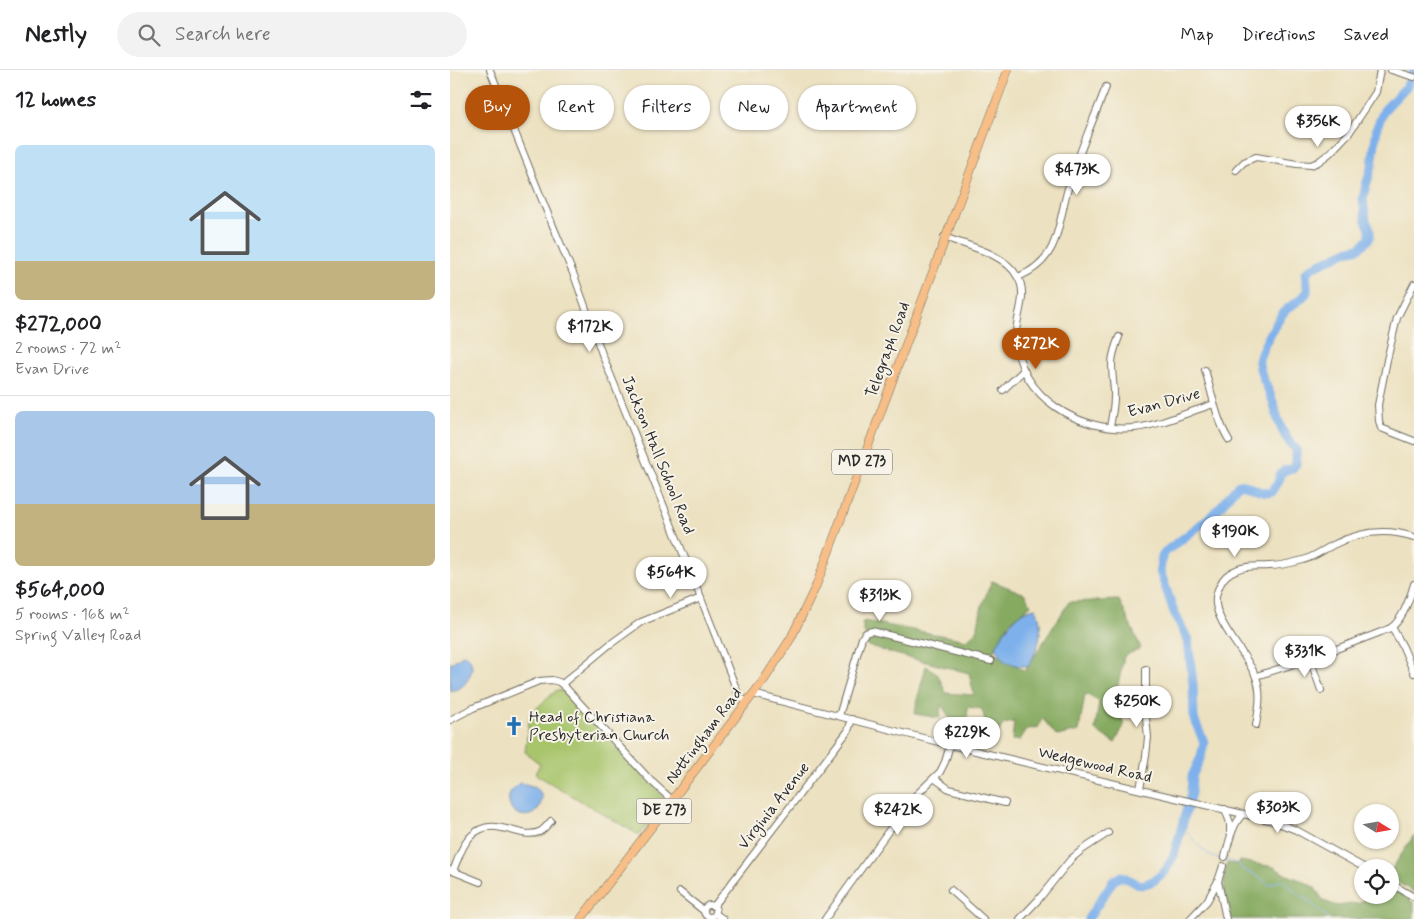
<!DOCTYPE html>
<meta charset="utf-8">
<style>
body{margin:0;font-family:Mynerve,sans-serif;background:#f2f2f2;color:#202124;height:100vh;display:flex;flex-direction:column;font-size:19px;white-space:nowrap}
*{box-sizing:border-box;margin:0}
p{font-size:16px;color:#757577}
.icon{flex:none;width:28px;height:28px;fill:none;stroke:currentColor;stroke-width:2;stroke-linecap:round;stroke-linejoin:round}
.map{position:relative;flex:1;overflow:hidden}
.details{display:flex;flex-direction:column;background:#fff;width:450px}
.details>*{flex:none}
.banner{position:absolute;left:15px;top:15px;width:475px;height:45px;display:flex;gap:10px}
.needle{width:32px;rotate:101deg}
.tools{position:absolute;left:904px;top:734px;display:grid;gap:10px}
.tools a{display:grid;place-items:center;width:45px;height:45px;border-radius:50%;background:#fff;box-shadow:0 1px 4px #0004;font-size:25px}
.price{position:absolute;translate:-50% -42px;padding:0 11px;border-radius:18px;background:#fff;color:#222;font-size:16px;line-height:32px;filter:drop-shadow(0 1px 2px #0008)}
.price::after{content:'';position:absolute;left:50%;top:30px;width:15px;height:11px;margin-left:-8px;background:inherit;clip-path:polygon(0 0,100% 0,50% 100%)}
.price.on{background:#b45309;color:#fff}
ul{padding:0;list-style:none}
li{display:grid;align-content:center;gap:10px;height:265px;padding:0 15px}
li+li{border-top:1px solid #e0e0e0}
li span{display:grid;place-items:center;height:155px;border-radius:8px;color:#555}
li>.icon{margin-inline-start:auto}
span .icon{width:90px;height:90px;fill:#fffc;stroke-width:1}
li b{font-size:21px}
h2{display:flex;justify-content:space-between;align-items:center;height:60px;padding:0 15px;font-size:21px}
.pill{padding:0 18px;border-radius:22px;background:#fff;box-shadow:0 1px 4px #0004;font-size:18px;line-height:45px}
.pill.on{background:#b45309;color:#fff}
header{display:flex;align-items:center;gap:30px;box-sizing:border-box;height:70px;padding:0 25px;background:#fff;border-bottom:1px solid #e0e0e0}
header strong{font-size:24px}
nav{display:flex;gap:28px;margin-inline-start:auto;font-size:18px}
.search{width:350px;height:45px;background:#f2f2f2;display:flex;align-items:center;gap:12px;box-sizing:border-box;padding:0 18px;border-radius:28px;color:#757577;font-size:19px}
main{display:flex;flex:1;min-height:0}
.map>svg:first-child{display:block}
.green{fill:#a8c56c;stroke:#6a784c}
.forest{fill:#86aa60;stroke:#586a46}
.water{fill:#7eb1eb;stroke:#546e8b}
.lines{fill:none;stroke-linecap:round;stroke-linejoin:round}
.stream{stroke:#7eb1eb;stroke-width:1}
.river{stroke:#7eb1eb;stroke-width:9}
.minor-casing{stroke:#6f6b5f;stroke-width:8}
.major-casing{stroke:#6f6b5f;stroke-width:9}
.minor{stroke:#fff;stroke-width:6}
.major{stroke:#f7be87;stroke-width:8}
.labels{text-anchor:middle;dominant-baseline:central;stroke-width:4;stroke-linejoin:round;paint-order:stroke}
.shield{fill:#f7f3e8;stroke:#686764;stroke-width:1}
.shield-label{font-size:15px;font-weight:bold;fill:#2b2b2b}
.street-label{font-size:16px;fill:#2b2b2b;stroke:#f7f3e8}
.poi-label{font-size:16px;fill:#2b2b2b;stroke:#f7f3e8;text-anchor:start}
</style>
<header>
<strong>Nestly</strong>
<div class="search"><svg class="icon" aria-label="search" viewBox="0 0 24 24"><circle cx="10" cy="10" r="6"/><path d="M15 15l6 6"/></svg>Search here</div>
<nav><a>Map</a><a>Directions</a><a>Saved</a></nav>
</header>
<main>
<section class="details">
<h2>12 homes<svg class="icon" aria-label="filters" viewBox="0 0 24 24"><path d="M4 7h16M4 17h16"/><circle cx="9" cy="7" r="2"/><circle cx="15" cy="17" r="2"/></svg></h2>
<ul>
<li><span style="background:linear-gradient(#bfe0f5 75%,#c2b280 0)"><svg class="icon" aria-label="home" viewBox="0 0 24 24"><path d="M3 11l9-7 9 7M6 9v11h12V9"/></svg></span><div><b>$272,000</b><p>2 rooms · 72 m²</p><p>Evan Drive</p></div></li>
<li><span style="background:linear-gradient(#a9c7e8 60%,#c2b280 0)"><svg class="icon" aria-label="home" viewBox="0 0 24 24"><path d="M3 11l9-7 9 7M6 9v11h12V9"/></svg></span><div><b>$564,000</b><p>5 rooms · 168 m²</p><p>Spring Valley Road</p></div></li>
</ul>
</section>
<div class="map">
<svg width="964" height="849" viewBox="0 0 964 849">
<rect width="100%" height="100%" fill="#f7f3e8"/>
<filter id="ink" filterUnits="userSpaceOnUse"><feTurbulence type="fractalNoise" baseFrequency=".02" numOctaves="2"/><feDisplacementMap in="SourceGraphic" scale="10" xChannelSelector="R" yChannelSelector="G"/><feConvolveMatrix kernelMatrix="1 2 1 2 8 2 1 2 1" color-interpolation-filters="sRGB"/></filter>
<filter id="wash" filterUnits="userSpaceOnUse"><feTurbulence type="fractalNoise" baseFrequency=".0096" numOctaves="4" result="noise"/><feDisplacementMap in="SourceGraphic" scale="20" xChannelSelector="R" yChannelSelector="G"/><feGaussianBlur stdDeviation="1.12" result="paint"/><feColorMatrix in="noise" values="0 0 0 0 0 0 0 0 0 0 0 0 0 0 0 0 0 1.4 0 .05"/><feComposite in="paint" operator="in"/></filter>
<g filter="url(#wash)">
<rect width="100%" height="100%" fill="#ece1c0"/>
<path class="green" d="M107 620 113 621 216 730 189 765 85 704 90 694 75 682 80 644Z"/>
<g class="forest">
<path d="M542 511 575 524 581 535 559 553 543 582 575 601 619 532 669 530 691 578 674 586 665 629 674 655 665 673 645 660 649 631 635 624 629 661 607 666 592 648 588 658 577 659 570 670H562L564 652 553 654 544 671 532 662 535 651 532 639 518 637 517 652H502L491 634 490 648 465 644 467 630 476 596 487 603 496 623 524 625 519 603 445 584 418 576 412 553 414 551 517 570 527 561 532 535Z"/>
<path d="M964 765V822L940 808V802Z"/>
<path d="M790 791 824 797 835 804 853 811 864 817 874 831 887 836 911 833 918 825H940V817L964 833V849H779C774 829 772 812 777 793L787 794Z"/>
</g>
<g class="water">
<path d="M586 538C595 561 589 575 579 596H569L554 591 546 577C555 560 565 541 586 538Z"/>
<path d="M14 584C29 591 20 613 8 619 6 620 2 620 0 621V594Z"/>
<path d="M71 713 86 717 92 725C91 758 51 747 60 723 62 719 67 715 71 713Z"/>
</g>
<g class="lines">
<path class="stream" d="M732 757C740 765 751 780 761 786 772 792 787 788 793 800L806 805 819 815 832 810 880 849"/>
<path class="river" d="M638 849 663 811 671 806 691 815 698 813 705 810 716 800 724 785 741 723 742 706 751 687 754 672 744 649 743 614 738 570 724 542 710 501 712 487 716 481C735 467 755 453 771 436 775 432 784 417 789 415 799 412 808 426 822 422L829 411V405L835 400 842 399 846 394V379C832 367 828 350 823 332 819 319 810 306 809 293 808 284 828 249 834 242 839 236 854 229 857 222 858 217 856 208 856 203L863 197 900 180 909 178 915 173 920 167V159L916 151 913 129 916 115 922 96 927 57 934 40 956 17 964 1"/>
</g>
</g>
<g filter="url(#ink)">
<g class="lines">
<g class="minor-casing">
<g id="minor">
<path d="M40 0 95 137 125 208 152 284 241 503 289 626 297 632"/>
<path d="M941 0 964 7"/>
<path d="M786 100 794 92 806 87 847 94 861 95 868 92 880 83 899 63 926 22 930 0"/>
<path d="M494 167C518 176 554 183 567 206 580 225 564 248 566 269 569 327 630 363 684 358 711 355 738 342 764 334"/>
<path d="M568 207C583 201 595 191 602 177 610 160 612 140 617 122 627 86 643 51 656 17"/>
<path d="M964 214 947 248 937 290 928 335 929 351 931 358 964 371"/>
<path d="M755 300C762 323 766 349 779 370"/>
<path d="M553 320 574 300"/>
<path d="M660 357C662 345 665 333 664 321 662 296 659 292 669 267"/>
<path d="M942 557 953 577 964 603"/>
<path d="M860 589 871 620"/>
<path d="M806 606 860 589 931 562C935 560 939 559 942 557 954 547 960 528 964 514"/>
<path d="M112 614 159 575 191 552 251 528"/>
<path d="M303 624 500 675 823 751 846 760 915 798"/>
<path d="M389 646 412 568C414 563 417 562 422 561L541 591"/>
<path d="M0 650 23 638 89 611 102 610 109 612 116 618 200 710 222 730"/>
<path d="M806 655C809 638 812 623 806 607 797 585 768 555 766 534 765 528 767 521 770 515 773 508 778 503 786 500 796 495 808 497 819 496 831 496 842 493 853 490 864 487 873 480 883 475 910 461 936 458 964 467"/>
<path d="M484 708 499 719 555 733"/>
<path d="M690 719 696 686 698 667 696 647V599"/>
<path d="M775 739 780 753V762"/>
<path d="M775 787C779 772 782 755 793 744"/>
<path d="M773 796 768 811 776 849"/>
<path d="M0 800 30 812"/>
<path d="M3 801C8 789 12 775 21 766 44 743 69 771 89 762 94 760 97 755 101 751"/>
<path d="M940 813 964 827"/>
<path d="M501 820 533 849"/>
<path d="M230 822 254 841"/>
<circle cx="260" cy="841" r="6"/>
<path d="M264 836 398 661 402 649"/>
<path d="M266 844 273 849"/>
<path d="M375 849 460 731 490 702 495 692 500 675"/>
<path d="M570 849 588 830 621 789 632 780 658 763"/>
<path d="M740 849 757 831 768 811"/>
</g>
</g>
<g class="major-casing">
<path id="major" d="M131 849 314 610 341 568 366 516 558 0"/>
</g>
<use href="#minor" class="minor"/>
<use href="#major" class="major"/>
</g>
</g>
<defs>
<g id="church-bare" transform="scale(1.5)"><path d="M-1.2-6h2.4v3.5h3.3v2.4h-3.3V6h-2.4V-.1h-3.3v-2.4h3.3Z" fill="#1f6fb2" stroke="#f7f3e8" stroke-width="2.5" paint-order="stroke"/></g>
</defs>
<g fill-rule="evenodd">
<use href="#church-bare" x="64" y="656"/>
</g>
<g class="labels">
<g class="shield">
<rect x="382" y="379.5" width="60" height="25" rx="4"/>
<rect x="186.5" y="728.5" width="55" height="25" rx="4"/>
</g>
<g class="shield-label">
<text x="412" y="392">MD 273</text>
<text x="214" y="741">DE 273</text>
</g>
<g class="street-label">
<text transform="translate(438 280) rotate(-70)">Telegraph Road</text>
<text transform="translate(714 333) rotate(-15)">Evan Drive</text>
<text transform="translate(208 385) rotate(68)">Jackson Hall School Road</text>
<text transform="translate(254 666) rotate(-53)">Nottingham Road</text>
<text transform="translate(645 695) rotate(13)">Wedgewood Road</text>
<text transform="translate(324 736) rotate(-52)">Virginia Avenue</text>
</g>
<g class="poi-label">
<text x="79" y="647">Head of Christiana<tspan x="79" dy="18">Presbyterian Church</tspan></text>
</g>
</g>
</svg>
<div class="tools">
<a><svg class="needle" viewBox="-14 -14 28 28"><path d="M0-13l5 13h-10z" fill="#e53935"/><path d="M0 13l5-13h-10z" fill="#757577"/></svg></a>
<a><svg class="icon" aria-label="locate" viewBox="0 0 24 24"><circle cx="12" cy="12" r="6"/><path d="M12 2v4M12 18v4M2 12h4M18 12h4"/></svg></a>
</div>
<b class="price" style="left:868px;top:78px">$356K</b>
<b class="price" style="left:627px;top:126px">$473K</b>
<b class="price" style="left:140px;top:283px">$172K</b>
<b class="price on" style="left:586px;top:300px">$272K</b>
<b class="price" style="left:785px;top:488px">$190K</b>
<b class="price" style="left:221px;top:529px">$564K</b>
<b class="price" style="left:430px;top:552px">$313K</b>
<b class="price" style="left:855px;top:608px">$331K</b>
<b class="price" style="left:687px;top:658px">$250K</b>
<b class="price" style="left:517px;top:689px">$229K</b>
<b class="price" style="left:828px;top:764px">$303K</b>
<b class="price" style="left:448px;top:766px">$242K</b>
<div class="banner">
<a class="pill on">Buy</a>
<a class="pill">Rent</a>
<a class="pill">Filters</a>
<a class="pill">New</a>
<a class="pill">Apartment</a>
</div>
</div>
</main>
